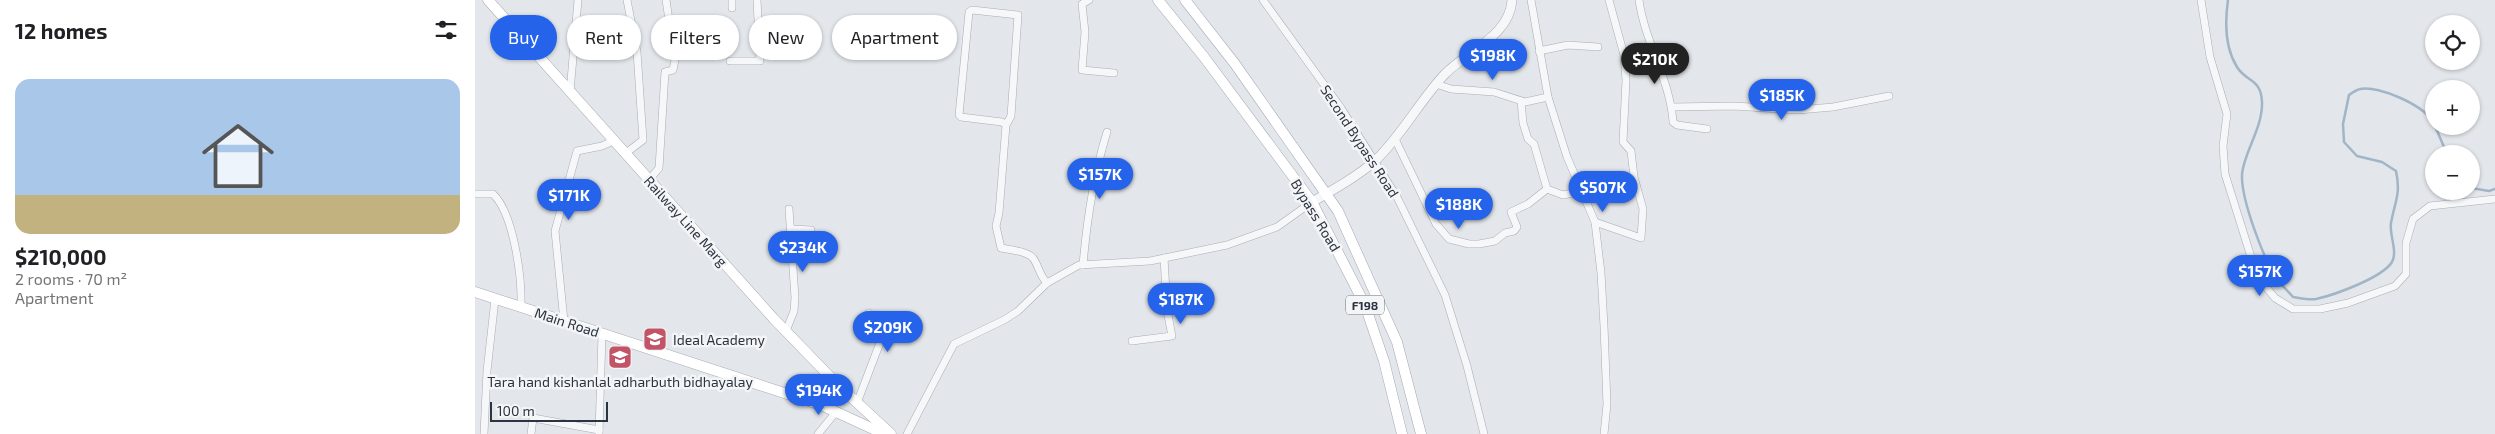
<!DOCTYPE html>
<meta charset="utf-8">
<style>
body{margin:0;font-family:"Exo 2",sans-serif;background:#f2f2f2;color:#202124;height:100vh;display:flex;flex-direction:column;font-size:19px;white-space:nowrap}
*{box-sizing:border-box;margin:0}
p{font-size:16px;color:#757577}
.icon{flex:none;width:28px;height:28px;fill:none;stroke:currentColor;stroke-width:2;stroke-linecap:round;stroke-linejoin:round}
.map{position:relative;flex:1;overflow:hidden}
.details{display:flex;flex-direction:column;background:#fff;width:475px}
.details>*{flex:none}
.banner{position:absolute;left:15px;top:15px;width:475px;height:45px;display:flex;gap:10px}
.tools{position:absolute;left:1950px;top:15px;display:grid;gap:10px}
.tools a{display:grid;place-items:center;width:55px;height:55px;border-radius:50%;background:#fff;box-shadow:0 1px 4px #0004;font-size:25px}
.scale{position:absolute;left:15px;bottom:12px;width:118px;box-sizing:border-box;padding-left:5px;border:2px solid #2c3441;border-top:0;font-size:14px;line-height:18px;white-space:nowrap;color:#2c3441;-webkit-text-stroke:4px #f3f5f7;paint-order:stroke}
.price{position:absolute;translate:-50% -42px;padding:0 11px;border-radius:18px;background:#2563eb;color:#fff;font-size:16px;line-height:32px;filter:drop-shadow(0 1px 2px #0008)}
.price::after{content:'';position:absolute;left:50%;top:30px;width:15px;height:11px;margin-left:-8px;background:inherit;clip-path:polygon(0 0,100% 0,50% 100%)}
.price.current{background:#222;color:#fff}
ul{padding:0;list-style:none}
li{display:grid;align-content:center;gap:10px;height:265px;padding:0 15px}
li span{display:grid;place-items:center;height:155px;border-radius:15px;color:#555}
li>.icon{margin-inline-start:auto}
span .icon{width:90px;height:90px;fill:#fffc;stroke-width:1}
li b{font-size:21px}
h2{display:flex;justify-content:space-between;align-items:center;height:60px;padding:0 15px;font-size:21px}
.tag{padding:0 18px;border-radius:22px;background:#fff;box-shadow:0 1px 4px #0004;font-size:18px;line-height:45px}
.tag.current{background:#2563eb;color:#fff}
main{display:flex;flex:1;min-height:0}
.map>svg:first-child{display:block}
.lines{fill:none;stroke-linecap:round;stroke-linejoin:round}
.stream{stroke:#a2b5c7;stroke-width:2.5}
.minor-casing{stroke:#a8adb4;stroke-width:8}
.tertiary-casing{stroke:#a8adb4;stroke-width:10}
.secondary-casing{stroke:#a8adb4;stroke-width:11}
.primary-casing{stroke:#a3abb5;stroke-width:11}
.minor{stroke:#f6f7f9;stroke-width:7}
.tertiary{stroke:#f6f7f9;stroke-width:9}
.secondary{stroke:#fff;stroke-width:10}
.primary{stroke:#fff;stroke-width:10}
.labels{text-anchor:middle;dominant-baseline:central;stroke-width:5;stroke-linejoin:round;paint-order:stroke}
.shield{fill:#f3f5f7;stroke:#686e78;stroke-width:1}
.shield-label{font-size:12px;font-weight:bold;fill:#2c3441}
.street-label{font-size:14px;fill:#2c3441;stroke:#f3f5f7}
.poi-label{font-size:14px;fill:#2c3441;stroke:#f3f5f7;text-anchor:start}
</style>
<main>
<section class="details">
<h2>12 homes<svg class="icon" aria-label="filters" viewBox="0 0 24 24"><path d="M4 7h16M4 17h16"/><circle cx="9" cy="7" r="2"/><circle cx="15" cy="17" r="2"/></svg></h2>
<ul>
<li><span style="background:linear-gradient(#a9c7e8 75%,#c2b280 0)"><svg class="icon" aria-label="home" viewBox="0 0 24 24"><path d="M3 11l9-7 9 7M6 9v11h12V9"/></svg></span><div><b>$210,000</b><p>2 rooms · 70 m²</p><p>Apartment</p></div></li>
</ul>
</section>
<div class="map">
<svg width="2020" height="434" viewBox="0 0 2020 434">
<rect width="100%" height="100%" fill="#e3e6ea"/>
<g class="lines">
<g class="stream">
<path d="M1753 0C1750 21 1750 48 1762 67 1771 82 1786 78 1787 102 1788 128 1768 154 1767 175 1766 199 1789 261 1803 280 1807 286 1813 291 1818 297 1825 298 1834 300 1841 299 1859 295 1907 278 1917 262 1923 251 1914 235 1916 223 1920 201 1926 194 1921 171L1907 162 1882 156 1869 142 1868 124 1874 95C1877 93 1881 90 1885 89 1904 85 1951 106 1959 124"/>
<path d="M1960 126 1972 154"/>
<path d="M1996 188 2014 191 2020 189"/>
</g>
<g class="minor-casing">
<g id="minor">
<path d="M257 0V8"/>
<path d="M614 0 607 4 610 32 607 70 639 73"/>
<path d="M788 0 866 108 922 197 970 295 992 366 1009 434"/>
<path d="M1056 0 1073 97 1092 157 1120 222 1126 273 1129 326 1132 404 1129 434"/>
<path d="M1164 0C1170 43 1195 79 1198 122L1202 125 1232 129"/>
<path d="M1726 0 1735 57 1752 114 1748 146 1750 174 1782 276 1800 298 1818 309H1845L1873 303 1920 286 1931 274V243L1938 219 1955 206 2020 199"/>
<path d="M1064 51 1093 45 1123 47"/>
<path d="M255 61H285L282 0"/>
<path d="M961 84 976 89 1019 92 1050 102 1073 97"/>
<path d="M95 92 103 0"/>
<path d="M1046 101 1048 123 1053 139 1059 144 1072 189 1088 195 1107 191"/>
<path d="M1197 107 1259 106 1323 110 1358 107 1414 96"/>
<path d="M531 125 536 116 543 15 497 10 494 12 484 115 486 117 527 122 531 125 524 213 521 226 526 248C535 250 552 251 558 258 564 266 564 275 572 283"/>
<path d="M920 139 961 224 974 239 994 244H1004L1020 241 1030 233 1039 231 1042 227 1036 212 1053 204 1072 189"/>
<path d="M151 153 168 140 162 52 152 0"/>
<path d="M174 180 184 168 190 72 198 70 200 60 191 0"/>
<path d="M0 194H18C39 214 47 278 46 307"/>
<path d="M1120 222 1166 238 1168 209 1159 177 1156 151 1148 142 1151 80 1149 55 1134 0"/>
<path d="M317 229 336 230"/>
<path d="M608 265C612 218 618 177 632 132"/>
<path d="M89 321 80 231 102 151 127 146 140 140"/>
<path d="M311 331 319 311 320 298 314 209"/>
<path d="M657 341 697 336 692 310 689 258"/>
<path d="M382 403 411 327 394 313"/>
<path d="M9 434 12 371 20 299"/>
<path d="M56 434 58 418 124 430"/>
<path d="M124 434 127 334"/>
<path d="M343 434 361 412"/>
<path d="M432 434 479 344 529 320 543 311 572 283 604 265 675 261 752 245 802 227 837 202"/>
</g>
</g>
<g class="tertiary-casing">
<path id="tertiary" d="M837 202C858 190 883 176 901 160 928 134 945 100 970 74 992 51 1035 36 1037 0"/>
</g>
<g class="secondary-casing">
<path id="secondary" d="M13 0 299 319 364 386 416 434"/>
</g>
<g class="primary-casing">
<g id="primary">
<path d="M683 0 729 57 837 202 890 305 909 361 927 434"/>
<path d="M710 0 760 64 863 211 922 342 946 434"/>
<path d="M0 292 346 405 409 434"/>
<path d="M346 405 364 386"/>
</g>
</g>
<use href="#minor" class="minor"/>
<use href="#tertiary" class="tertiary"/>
<use href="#secondary" class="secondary"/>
<use href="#primary" class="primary"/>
</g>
<defs>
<g id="school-square" transform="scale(1.25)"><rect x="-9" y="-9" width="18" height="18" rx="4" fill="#c35468" stroke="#f3f5f7"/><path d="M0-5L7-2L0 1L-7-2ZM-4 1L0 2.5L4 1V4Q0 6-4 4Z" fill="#fff"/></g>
</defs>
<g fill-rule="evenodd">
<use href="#school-square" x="180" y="339"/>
<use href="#school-square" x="145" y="357"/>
</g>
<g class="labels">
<rect class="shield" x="871" y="295.5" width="38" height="19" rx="4"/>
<g class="shield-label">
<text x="890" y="305">F198</text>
</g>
<g class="street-label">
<text transform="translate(885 141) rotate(57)">Second Bypass Road</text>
<text transform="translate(841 215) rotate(59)">Bypass Road</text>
<text transform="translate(211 221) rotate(48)">Railway Line Marg</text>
<text transform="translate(92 322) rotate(18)">Main Road</text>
</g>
<g class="poi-label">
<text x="198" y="339">Ideal Academy</text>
<text x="145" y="381" text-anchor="middle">Tara hand kishanlal adharbuth bidhayalay</text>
</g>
</g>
</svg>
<div class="tools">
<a><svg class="icon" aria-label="locate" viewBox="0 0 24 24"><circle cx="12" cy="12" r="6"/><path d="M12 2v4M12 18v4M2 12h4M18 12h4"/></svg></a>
<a>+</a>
<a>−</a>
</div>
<div class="scale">100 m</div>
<b class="price" style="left:1018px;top:81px">$198K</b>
<b class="price current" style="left:1180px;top:85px">$210K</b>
<b class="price" style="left:1307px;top:121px">$185K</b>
<b class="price" style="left:625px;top:200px">$157K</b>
<b class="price" style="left:1128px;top:213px">$507K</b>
<b class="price" style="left:94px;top:221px">$171K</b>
<b class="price" style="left:984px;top:230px">$188K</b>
<b class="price" style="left:328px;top:273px">$234K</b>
<b class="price" style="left:1785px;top:297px">$157K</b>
<b class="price" style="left:706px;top:325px">$187K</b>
<b class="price" style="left:413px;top:353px">$209K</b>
<b class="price" style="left:344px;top:416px">$194K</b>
<div class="banner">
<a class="tag current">Buy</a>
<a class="tag">Rent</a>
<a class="tag">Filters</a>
<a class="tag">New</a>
<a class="tag">Apartment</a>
</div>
</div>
</main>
